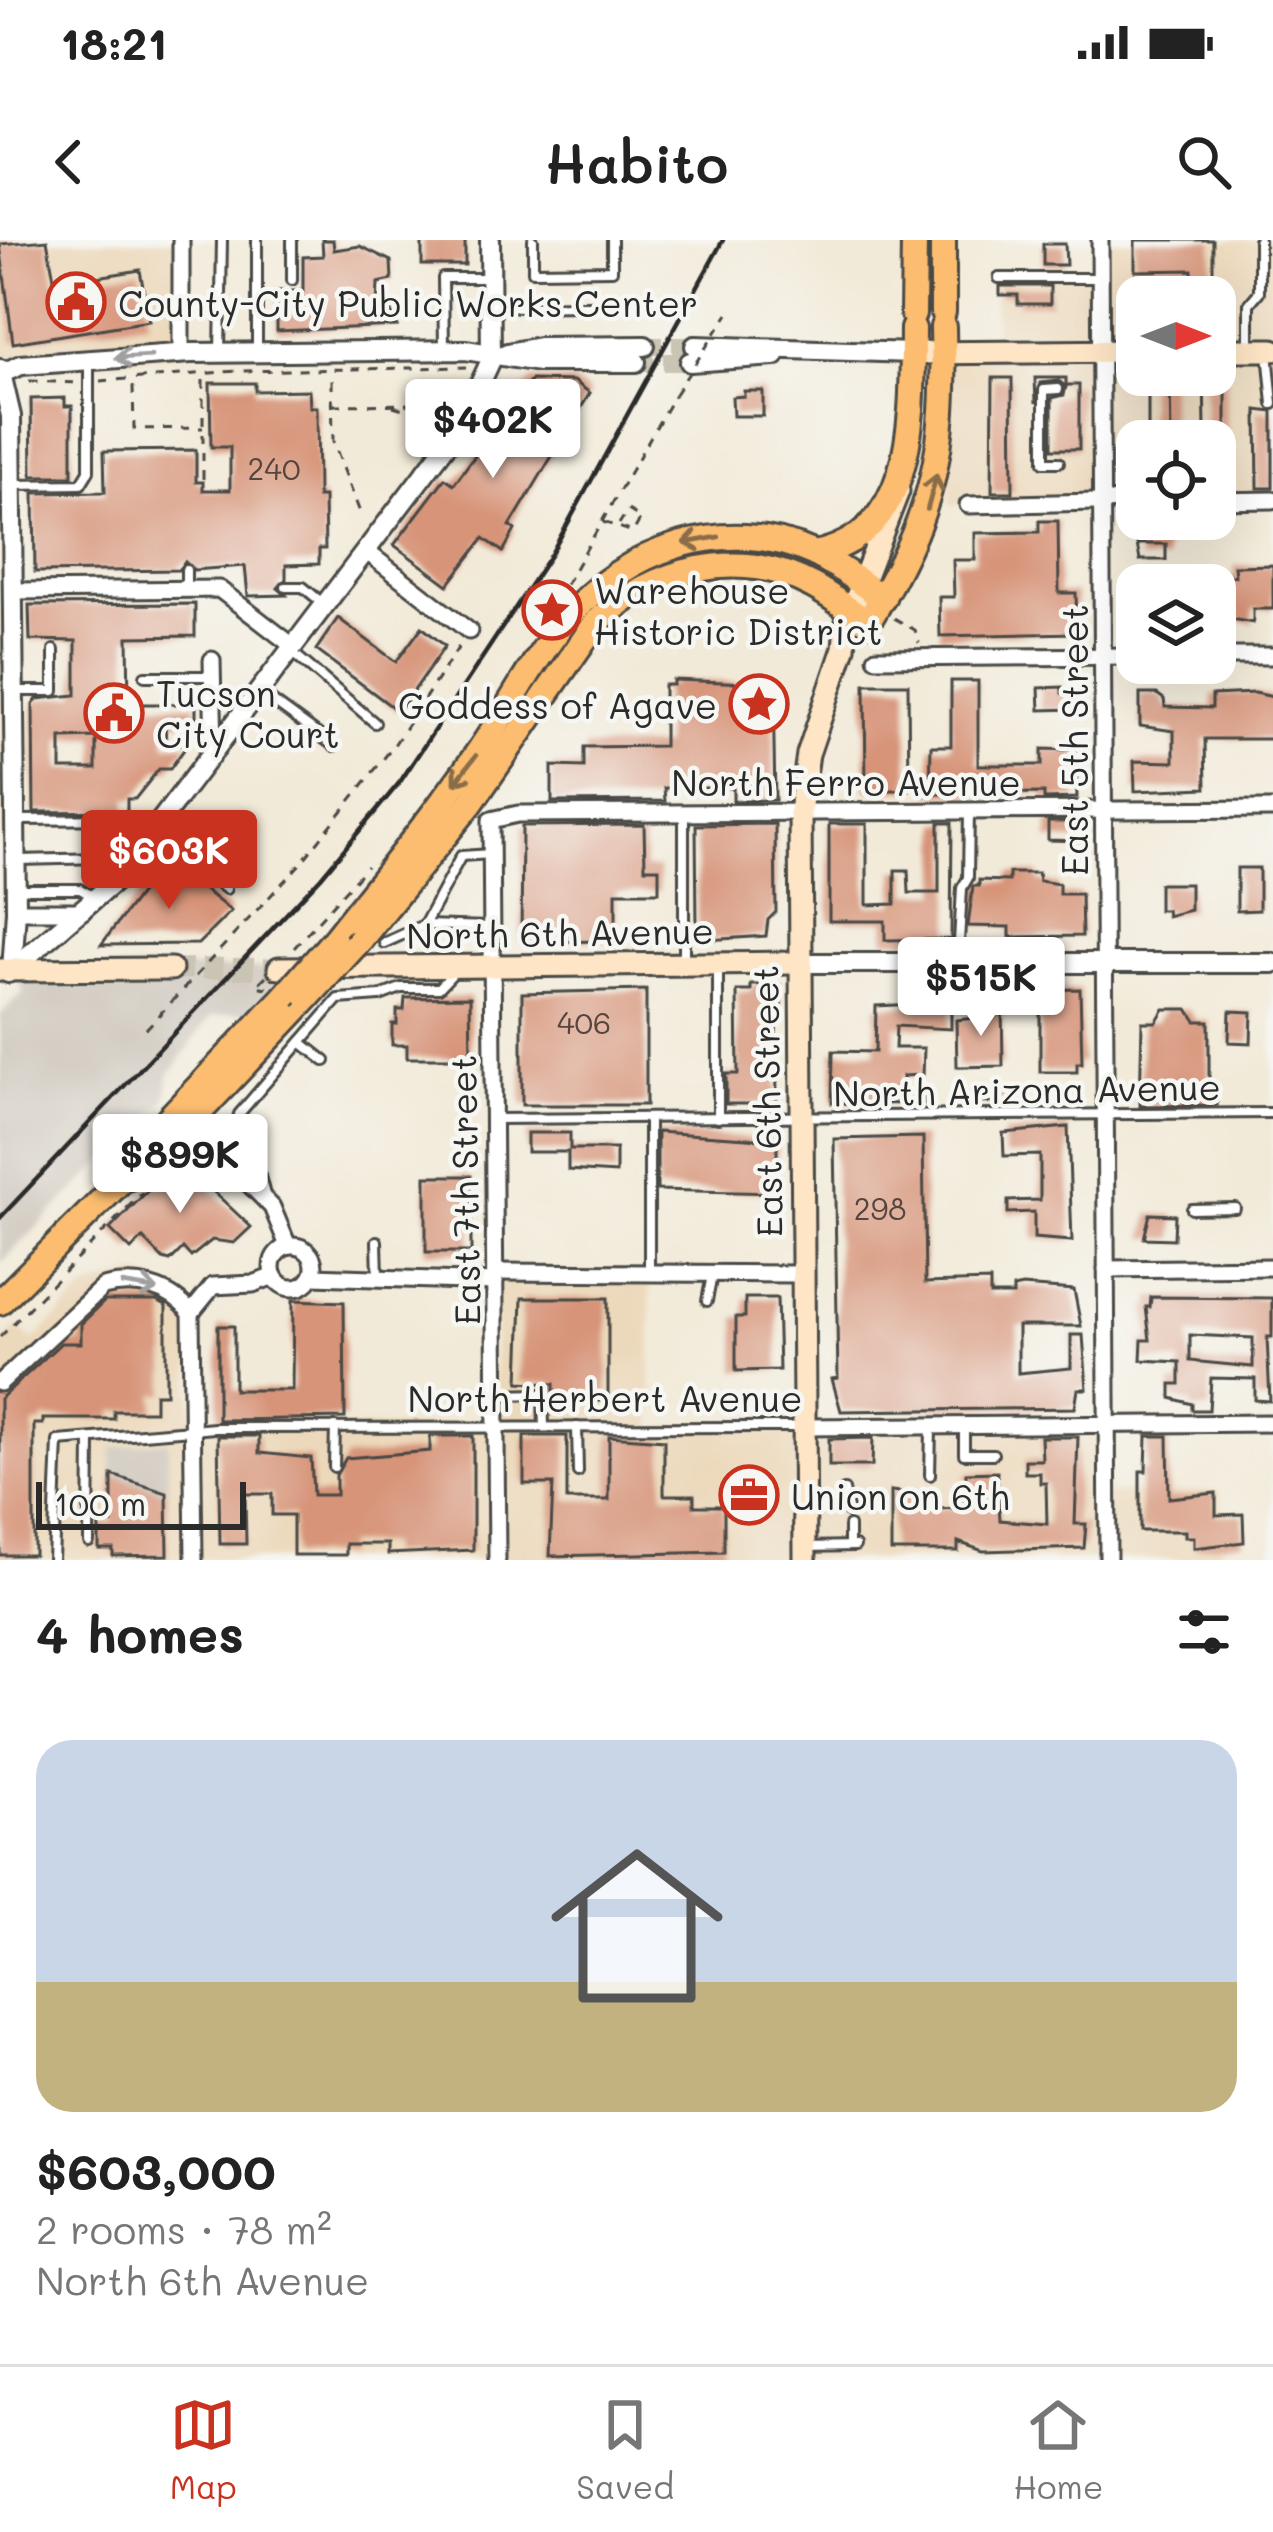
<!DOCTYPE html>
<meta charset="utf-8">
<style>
body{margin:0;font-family:Mali,sans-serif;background:#f6f6f6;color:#222;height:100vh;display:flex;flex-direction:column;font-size:45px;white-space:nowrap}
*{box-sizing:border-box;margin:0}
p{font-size:39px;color:#767676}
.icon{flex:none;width:66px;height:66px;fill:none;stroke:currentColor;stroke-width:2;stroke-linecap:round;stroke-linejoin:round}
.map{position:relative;height:1320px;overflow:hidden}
.details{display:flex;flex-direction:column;background:#fff;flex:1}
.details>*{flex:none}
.needle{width:78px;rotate:90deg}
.controls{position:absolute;left:1116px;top:36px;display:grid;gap:24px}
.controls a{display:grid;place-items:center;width:120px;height:120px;border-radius:24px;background:#fff;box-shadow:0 12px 48px #0002;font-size:60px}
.scale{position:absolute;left:36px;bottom:30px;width:210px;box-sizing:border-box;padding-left:12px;border:6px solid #2b2b2b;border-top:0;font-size:33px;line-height:42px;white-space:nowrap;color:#2b2b2b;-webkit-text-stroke:9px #f6f6f2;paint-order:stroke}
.price{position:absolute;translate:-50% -102px;padding:0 27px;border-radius:12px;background:#fff;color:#222;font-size:39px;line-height:78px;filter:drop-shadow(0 3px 6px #0008)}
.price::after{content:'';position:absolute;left:50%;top:72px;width:36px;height:27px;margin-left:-18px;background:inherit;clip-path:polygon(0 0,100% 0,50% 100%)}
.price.selected{background:#c8321e;color:#fff}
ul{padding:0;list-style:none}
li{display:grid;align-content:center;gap:24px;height:636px;padding:0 36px}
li+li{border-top:3px solid #e0e0e0}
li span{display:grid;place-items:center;height:372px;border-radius:36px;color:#555}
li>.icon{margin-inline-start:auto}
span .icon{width:216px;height:216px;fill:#fffc;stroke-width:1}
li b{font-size:51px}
h2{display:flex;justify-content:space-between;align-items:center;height:144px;padding:0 36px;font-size:51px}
.status{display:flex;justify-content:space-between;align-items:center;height:84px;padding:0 60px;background:#fff;direction:ltr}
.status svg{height:33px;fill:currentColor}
header{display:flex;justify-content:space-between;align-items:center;height:156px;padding:0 36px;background:#fff;font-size:54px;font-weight:600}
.tabs{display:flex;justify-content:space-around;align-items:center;height:168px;border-top:3px solid #e0e0e0;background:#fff;font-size:33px;color:#767676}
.tabs a{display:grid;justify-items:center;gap:6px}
.tabs .selected{color:#c8321e}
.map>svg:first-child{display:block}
.built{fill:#ecd8ba;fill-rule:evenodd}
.industrial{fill:#cbc3b8}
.building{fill:#d79479;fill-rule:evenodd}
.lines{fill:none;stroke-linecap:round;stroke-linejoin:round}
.tertiary-tunnel{stroke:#cac4b5;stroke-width:18;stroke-dasharray:18 9;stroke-linecap:butt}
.secondary-tunnel{stroke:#cac4b5;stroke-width:21;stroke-dasharray:21 10;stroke-linecap:butt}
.service-casing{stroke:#494845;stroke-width:14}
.minor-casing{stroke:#494845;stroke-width:21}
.tertiary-casing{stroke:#494845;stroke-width:24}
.secondary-casing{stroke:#494845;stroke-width:27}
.primary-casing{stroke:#494845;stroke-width:30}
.path{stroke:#494845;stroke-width:3;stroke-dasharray:9 9;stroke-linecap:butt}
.service{stroke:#fff;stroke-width:8}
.minor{stroke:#fff;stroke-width:15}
.tertiary{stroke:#fff;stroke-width:18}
.secondary{stroke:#fee5c5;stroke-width:21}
.primary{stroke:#fcbd6f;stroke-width:24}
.rail{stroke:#2b2b2b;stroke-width:4.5}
.primary-bridge-casing{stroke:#494845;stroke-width:30;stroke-linecap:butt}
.path-bridge{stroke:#494845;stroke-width:3;stroke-dasharray:9 9;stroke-linecap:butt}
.primary-bridge{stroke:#fcbd6f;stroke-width:24}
.oneway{stroke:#a0a0a0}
.oneway2{stroke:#896d4a}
.labels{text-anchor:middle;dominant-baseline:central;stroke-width:9;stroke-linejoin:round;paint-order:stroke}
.number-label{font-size:30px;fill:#56453e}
.poi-label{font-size:36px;fill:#2b2b2b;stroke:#f6f6f2;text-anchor:start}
.street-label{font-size:36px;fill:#2b2b2b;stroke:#f6f6f2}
</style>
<div class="status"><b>18:21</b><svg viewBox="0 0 49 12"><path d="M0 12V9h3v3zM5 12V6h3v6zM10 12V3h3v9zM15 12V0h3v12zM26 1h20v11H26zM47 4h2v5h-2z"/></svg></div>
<header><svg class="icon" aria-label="back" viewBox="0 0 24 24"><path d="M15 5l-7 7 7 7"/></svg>Habito<svg class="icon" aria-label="search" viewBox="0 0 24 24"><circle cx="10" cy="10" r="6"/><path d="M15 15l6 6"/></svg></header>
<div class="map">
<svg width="1273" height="1320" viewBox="0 0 1273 1320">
<rect width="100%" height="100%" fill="#f6f6f2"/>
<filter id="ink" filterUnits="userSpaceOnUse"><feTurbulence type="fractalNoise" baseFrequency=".00833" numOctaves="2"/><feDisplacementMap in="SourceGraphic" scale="24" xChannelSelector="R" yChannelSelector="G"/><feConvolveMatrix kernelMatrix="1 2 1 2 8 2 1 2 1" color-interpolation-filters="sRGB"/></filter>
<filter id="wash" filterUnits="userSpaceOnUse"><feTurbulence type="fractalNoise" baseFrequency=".004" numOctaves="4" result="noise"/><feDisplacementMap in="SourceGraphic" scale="48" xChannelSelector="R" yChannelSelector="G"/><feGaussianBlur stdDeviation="2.7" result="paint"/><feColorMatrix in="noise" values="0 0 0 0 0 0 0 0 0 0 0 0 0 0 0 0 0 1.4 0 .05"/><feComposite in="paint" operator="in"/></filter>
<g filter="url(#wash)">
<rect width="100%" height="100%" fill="#f2ead8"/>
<g class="built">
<path d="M0 0H181V114L9 131 16 703 0 740Z"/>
<path d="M1100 0H1273V260L1215 261V201H1137V261L950 265 949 112H995L994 33 1099 32ZM1137 57H1215V135H1137Z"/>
<path d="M495 1032 650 1033 652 1187 1107 1184 1108 1253 1220 1251 1222 1320H0V1103L17 1086 33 1101 86 1049 138 1034 168 1048 191 1073 192 1188 495 1186Z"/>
</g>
<g class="industrial">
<path d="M279 728 271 768 210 777 169 835 166 860 0 1024V775L24 752 12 730Z"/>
<path d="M168 1201 167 1253 112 1235V1208Z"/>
</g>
<g id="blocks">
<g class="building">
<path d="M47 0 55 44 140 30 149 81 13 103 0 4Z"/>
<path d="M322 0H333L334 10 360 6 391 21 392 40 378 43 377 67H389L397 86 277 91V51H303V17L323 16Z"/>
<rect x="422" y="0" width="43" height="25"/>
<path d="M1135 0H1213V57H1193L1192 30 1135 31Z"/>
<path d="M1043 4H1065L1066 25H1043Z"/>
<path d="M1000 46H1050V64H1018V55H1000Z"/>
<path d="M1204 136H1226V189H1205Z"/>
<path d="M1148 137H1170L1171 201H1148Z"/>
<path d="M993 138H1012L1013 252H992Z"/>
<path d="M1035 138H1066V145H1079V209H1052V158L1064 155 1066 147 1059 141 1041 143 1036 163Z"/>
<path d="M531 140 574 141 590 153 510 286 515 290 503 312 484 298 448 345 394 305 445 238 454 244Z"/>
<path d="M210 143H255V151L309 150 310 167H317L318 257H324L325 309H319V324L286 325V339L278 348 286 355 248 356 245 326 194 330 185 322 178 330 35 332 34 253 105 252 104 211 196 210V242H203V250H230V207H211Z"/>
<path d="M744 151H763V176H733L732 157 744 156Z"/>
<path d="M65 158V166H72V236H32L31 159Z"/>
<path d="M1257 170 1273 172V248H1258Z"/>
<path d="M1039 281H1058L1059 353H1076L1077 393 940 396 939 357H954L953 320H975V293L1039 292Z"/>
<path d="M1137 304H1166V320H1140Z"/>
<path d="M1273 325V369H1253V383L1215 376V336H1235L1234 326Z"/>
<path d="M195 364V396L128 397 129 464H196V482H165L166 504H188L170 529H159L135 559H127V571L34 572 33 465 37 459 76 455V401L30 400 29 365ZM96 497V529H61V498Z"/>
<path d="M338 378 396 422 422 387 445 406 399 472 316 410Z"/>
<path d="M673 440 773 444 775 560 733 561V548H664L665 561 552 562V526L584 527V507L664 506V445H673Z"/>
<path d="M951 441H978V525H1042V509L1076 510 1077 558 1044 559V553L930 554 931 506H951Z"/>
<path d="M865 444H908L909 550H866Z"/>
<path d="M1062 447V453H1076V469L1040 470 1039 448Z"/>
<path d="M1255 453 1273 457V499H1205L1206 548 1135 551 1134 521 1174 522V491L1140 486V454H1157L1164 459 1165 467 1212 468V455Z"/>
<path d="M1048 582H1081V601L1048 600Z"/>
<path d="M939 583H952L951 699 885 700V681H829V584H867V665L895 664V630H908L909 653H939Z"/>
<path d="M775 584 776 672 768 680 766 696 707 700 697 688 696 585Z"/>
<path d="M644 585 645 628H659V652H616V701L521 702 522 586Z"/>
<path d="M166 619 231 671 198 704 101 705Z"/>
<path d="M1237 628H1259V670L1237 671Z"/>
<path d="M1009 633H1038L1039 641 1059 644V654H1081L1082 696 1010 697V687L968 686 973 646H979V640L1009 641Z"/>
<path d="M1159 644H1190V670L1167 676 1166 670H1159Z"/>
<path d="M751 745H781V766H776L777 864H726V834H738L737 751H751Z"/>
<path d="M1080 749 1082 823H1077V832H1040V750Z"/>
<path d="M646 750V865H522V753Z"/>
<path d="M937 750H951V789L896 786 895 808H924L923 835 903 836V853L923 852V864L832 863 833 811 875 812 876 766 937 763Z"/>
<path d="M470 757 471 818H407V805H392V784H397V770H404L405 758Z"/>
<path d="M1002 764 1003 826 957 827 956 780 985 777V765Z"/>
<path d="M1164 769H1188L1196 781H1209V852H1217V865L1140 866 1142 782H1156Z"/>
<path d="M1230 771 1252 772 1251 803 1229 802Z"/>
<path d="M1018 851 1019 862 971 863V852Z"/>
<path d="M1068 887 1072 1001 1034 998V972L1008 973V961L1040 960V915L1004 916 1003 893Z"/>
<path d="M657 892 777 900V953L657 950Z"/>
<path d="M527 893H570V909H616V933L568 930V912H527Z"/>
<path d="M923 897 925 1043 990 1041V1055H1013V1048L1022 1046 1074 1050 1081 1086H1018V1133L1071 1128V1095H1083L1087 1149H1078L1075 1168 841 1171 832 1139 838 1138 834 899Z"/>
<path d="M179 919 251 987 234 1003 212 1000 191 1017 183 1008 170 1021 163 1019 143 998 131 1010 110 989Z"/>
<rect x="426" y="936" width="45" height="76"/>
<path d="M1150 974 1175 975 1174 999 1144 998Z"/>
<path d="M1151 1057 1272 1058V1097H1267L1270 1161 1255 1160V1139L1211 1138 1209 1170H1192V1164L1171 1158V1144H1180V1122L1141 1120 1142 1100H1150L1146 1067H1150ZM1190 1095 1253 1098V1127L1190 1121Z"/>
<path d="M522 1058H608V1161H566V1155H554V1144L519 1142Z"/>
<path d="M745 1058H777L779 1130 736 1131V1077H745Z"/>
<path d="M293 1060 344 1062 345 1178 218 1180V1086H234V1150H292Z"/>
<path d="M105 1061H156L166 1066V1154H155V1171H114V1179H43V1184H34V1315H0V1159L61 1103H81V1084Z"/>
<path d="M218 1196H259V1213L311 1218 313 1255H336V1235L346 1218 430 1211V1196H473V1310L388 1314V1304H346V1315H293V1275H272V1254H245L246 1304H220Z"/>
<path d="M524 1196H567V1260H609V1196L664 1200V1255H694V1266H724V1312L550 1316 553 1244H524Z"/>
<path d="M1147 1196H1168L1169 1258 1216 1253V1275L1243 1274 1244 1302 1194 1308V1297H1185V1291H1140V1231H1146Z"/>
<path d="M1041 1197H1078L1075 1284H1086L1084 1308 983 1311 958 1302V1311H891V1251L934 1256V1269L965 1268 966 1233 997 1232 1000 1280 1047 1284 1046 1243H1040V1233H1025V1220H1042Z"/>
<path d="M873 1198 872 1226H829V1199Z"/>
<path d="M112 1235 167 1253 168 1315 113 1316V1309H99V1283H112Z"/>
</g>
</g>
</g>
<g filter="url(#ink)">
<use href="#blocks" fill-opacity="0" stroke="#494845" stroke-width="3"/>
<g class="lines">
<g class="tertiary-tunnel">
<path d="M645 106H695"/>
<path d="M636 122H690"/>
</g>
<path class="secondary-tunnel" d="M171 729 279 728"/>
<g class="service-casing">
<g id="service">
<path d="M257 0V111"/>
<path d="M292 0V40"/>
<path d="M533 0V31L612 30V0"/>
<path d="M999 38H1098"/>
<path d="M492 67 591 66"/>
<path d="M444 109 443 38H489"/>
<path d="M1249 109V64L1259 52V0"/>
<path d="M220 112 222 0"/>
<path d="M1268 112 1273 164"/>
<path d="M1058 149 1044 150V222H1059"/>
<path d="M1189 197H1219L1220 261"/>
<path d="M13 245 81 244 89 231V120"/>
<path d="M186 330V348"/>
<path d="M286 347H303L325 365"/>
<path d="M291 411 375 483"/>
<path d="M145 436H211"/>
<path d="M17 451H54V410"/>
<path d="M260 452 334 506"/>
<path d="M684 575V722"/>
<path d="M19 580 128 579 150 593"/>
<path d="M157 594 226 649"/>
<path d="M18 620 103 618 119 629"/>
<path d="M18 649H80L96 658"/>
<path d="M424 685 491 687"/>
<path d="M384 703 424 685 461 616 491 614"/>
<path d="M958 720 962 648 968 638 969 571"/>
<path d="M718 725V878"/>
<path d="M301 802 325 821"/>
<path d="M649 878V1033"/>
<path d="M495 879 1273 873"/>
<path d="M266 959 260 936 235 900 239 874 338 759 380 756 401 748H439L455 731"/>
<path d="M1192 969 1235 968"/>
<path d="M377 1001 378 1036"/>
<path d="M707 1061 712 1035"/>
<path d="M496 1155 543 1154 544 1187"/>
<path d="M577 1187 578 1232"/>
<path d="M964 1187V1214H993"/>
<path d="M334 1227 335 1187"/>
<path d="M930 1235 931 1188"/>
<path d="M844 1250 849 1273"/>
<path d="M849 1286V1306"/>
<path d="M89 1302 90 1199"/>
<path d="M806 1307 855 1306"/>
<path d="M53 1320 58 1201 215 1188 800 1187"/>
</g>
</g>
<g class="minor-casing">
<g id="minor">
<path d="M1100 0 1108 1320"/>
<path d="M181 114V0"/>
<path d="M1215 261 1273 260"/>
<path d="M968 265 1137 261"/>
<path d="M367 312 469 391"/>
<path d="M14 351 219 349 293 406"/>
<path d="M1215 416H1273"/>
<path d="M876 418 1137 416"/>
<path d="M212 420 214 512"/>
<path d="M16 671H83"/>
<path d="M190 884 272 967 288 1006"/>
<circle cx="293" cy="1027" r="21"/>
<path d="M1106 1029 1273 1027"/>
<path d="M495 1032 803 1034"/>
<path d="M313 1036 495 1042"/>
<path d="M191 1073 194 1320"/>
<path d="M191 1073 213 1046 253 1044 274 1036"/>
<path d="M0 1143 103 1047C136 1039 169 1046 191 1073"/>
<path d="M804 1187 1273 1183"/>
<path d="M497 1320 491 580 518 574 1273 569"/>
</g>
</g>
<g class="tertiary-casing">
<g id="tertiary">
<path d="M695 106 913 113"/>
<path d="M507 113 539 107 645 106"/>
<path d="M690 122 775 116"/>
<path d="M0 129 11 176 16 671 12 730"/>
<path d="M0 134 21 125 191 113 466 110 539 122H636"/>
<path d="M800 723H1273"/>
<path d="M8 733 114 642 460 187 491 120 490 0"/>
</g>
</g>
<g class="secondary-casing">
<g id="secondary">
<path d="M1215 110H1273"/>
<path d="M913 113 1137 111"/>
<path d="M279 728 800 723"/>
<path d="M0 730 171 729"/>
<path d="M805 1320 800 572 808 514 844 408 846 385 898 251"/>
</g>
</g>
<g class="primary-casing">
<g id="primary">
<path d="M943 0V72"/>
<path d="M913 74 914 0"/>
<path d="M815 314C919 292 912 172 913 89"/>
<path d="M334 700C383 638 434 576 479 511 509 468 533 420 566 380 625 308 726 274 813 313 838 324 860 343 883 358"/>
<path d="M360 700 471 563 595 384C653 328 739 306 813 346 832 356 849 371 868 382 935 271 946 215 943 87"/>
<path d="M122 940 129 920 284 757"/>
<path d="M0 1062 122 940 145 930 308 757"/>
</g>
</g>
<g class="path">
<path d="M203 140V240"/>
<path d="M332 140 333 201 362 278"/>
<path d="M29 141 79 143"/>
<path d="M100 141 237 131 467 127"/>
<path d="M133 146 134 189 203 188"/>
<path d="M333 165 431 164"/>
<path d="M393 166 425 175 431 165"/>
<path d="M603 282 633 292 641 278 628 270 619 284"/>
<path d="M557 360 675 154"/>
<path d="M894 378 915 390 919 403"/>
<path d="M294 708 367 626"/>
<path d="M266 736 256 746 267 748"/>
<path d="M146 789 301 623 392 508 462 402"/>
<path d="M0 1097 142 953"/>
</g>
<use href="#service" class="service"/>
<use href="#minor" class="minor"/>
<use href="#tertiary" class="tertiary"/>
<use href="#secondary" class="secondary"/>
<use href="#primary" class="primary"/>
<path class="rail" d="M0 978 321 637 400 542 551 314 723 0"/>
<g class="primary-bridge-casing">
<g id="primary-bridge">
<path d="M284 757 334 700"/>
<path d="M308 757 360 700"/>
</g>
</g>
<path class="path-bridge" d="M675 154 728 74"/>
<use href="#primary-bridge" class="primary-bridge"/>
</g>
<defs><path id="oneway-shaft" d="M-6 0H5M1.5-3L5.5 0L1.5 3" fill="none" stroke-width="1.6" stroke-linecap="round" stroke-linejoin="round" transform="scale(3)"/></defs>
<g class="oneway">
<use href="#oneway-shaft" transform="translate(133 117) rotate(177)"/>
<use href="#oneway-shaft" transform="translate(140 1047) rotate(9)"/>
</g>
<g class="oneway2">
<use href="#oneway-shaft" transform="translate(932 252) rotate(-75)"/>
<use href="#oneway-shaft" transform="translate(701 300) rotate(170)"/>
<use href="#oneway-shaft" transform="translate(465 530) rotate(127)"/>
</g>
</g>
<defs>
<g id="civic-ring" transform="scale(3)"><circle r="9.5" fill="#f6f6f2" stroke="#c8321e" stroke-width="1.5"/><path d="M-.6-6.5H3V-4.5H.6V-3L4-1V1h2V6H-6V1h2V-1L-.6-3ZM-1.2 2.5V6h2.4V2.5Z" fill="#c8321e"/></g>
<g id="sight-ring" transform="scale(3)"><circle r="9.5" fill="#f6f6f2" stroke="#c8321e" stroke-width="1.5"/><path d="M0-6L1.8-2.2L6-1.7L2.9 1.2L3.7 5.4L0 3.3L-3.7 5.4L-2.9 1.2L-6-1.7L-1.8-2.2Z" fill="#c8321e"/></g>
<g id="office-ring" transform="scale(3)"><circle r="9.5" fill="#f6f6f2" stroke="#c8321e" stroke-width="1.5"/><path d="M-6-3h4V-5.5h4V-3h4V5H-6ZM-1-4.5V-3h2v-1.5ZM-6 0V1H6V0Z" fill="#c8321e"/></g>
</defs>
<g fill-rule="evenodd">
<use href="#civic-ring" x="76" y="62"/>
<use href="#sight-ring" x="552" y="370"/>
<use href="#sight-ring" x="759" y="464"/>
<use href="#civic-ring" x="114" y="473"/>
<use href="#office-ring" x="749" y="1255"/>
</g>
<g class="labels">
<g class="number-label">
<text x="274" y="228">240</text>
<text x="584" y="782">406</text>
<text x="880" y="968">298</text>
</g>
<g class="poi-label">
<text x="118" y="62">County-City Public Works Center</text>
<text x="594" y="349">Warehouse<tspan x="594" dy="41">Historic District</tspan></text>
<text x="156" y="452">Tucson<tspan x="156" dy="41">City Court</tspan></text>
<text x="717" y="464" text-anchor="end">Goddess of Agave</text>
<text x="791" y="1255">Union on 6th</text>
</g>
<g class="street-label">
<text transform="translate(1073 500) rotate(-90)">East 5th Street</text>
<text x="846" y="541">North Ferro Avenue</text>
<text transform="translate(560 692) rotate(-1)">North 6th Avenue</text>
<text transform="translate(1027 849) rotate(-1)">North Arizona Avenue</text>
<text transform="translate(766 861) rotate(-91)">East 6th Street</text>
<text transform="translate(464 950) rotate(-91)">East 7th Street</text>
<text x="605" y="1157">North Herbert Avenue</text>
</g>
</g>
</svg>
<div class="controls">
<a><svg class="needle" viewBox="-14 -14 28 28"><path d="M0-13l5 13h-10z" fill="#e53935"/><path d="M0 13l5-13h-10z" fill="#767676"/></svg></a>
<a><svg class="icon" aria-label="locate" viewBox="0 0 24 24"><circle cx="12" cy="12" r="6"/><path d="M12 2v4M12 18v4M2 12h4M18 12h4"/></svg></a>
<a><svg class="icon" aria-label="layers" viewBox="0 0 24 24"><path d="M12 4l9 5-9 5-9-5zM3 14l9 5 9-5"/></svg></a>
</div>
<div class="scale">100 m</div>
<b class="price" style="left:493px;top:241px">$402K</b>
<b class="price selected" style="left:169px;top:672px">$603K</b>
<b class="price" style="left:981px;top:799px">$515K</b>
<b class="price" style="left:180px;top:976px">$899K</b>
</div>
<section class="details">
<h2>4 homes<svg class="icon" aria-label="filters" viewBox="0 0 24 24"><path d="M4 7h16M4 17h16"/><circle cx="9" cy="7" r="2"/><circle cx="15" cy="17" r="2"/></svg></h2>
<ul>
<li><span style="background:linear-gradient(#c9d6e8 65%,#c2b280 0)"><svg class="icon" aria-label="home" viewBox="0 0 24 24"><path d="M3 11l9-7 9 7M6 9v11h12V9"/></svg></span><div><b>$603,000</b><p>2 rooms · 78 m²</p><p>North 6th Avenue</p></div></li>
</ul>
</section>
<nav class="tabs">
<a class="selected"><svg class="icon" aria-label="map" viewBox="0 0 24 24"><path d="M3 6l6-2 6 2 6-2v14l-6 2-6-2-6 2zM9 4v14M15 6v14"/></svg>Map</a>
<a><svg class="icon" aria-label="saved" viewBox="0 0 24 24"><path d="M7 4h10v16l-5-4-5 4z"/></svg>Saved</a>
<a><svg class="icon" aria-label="home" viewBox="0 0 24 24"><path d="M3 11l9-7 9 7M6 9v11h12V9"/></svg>Home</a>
</nav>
